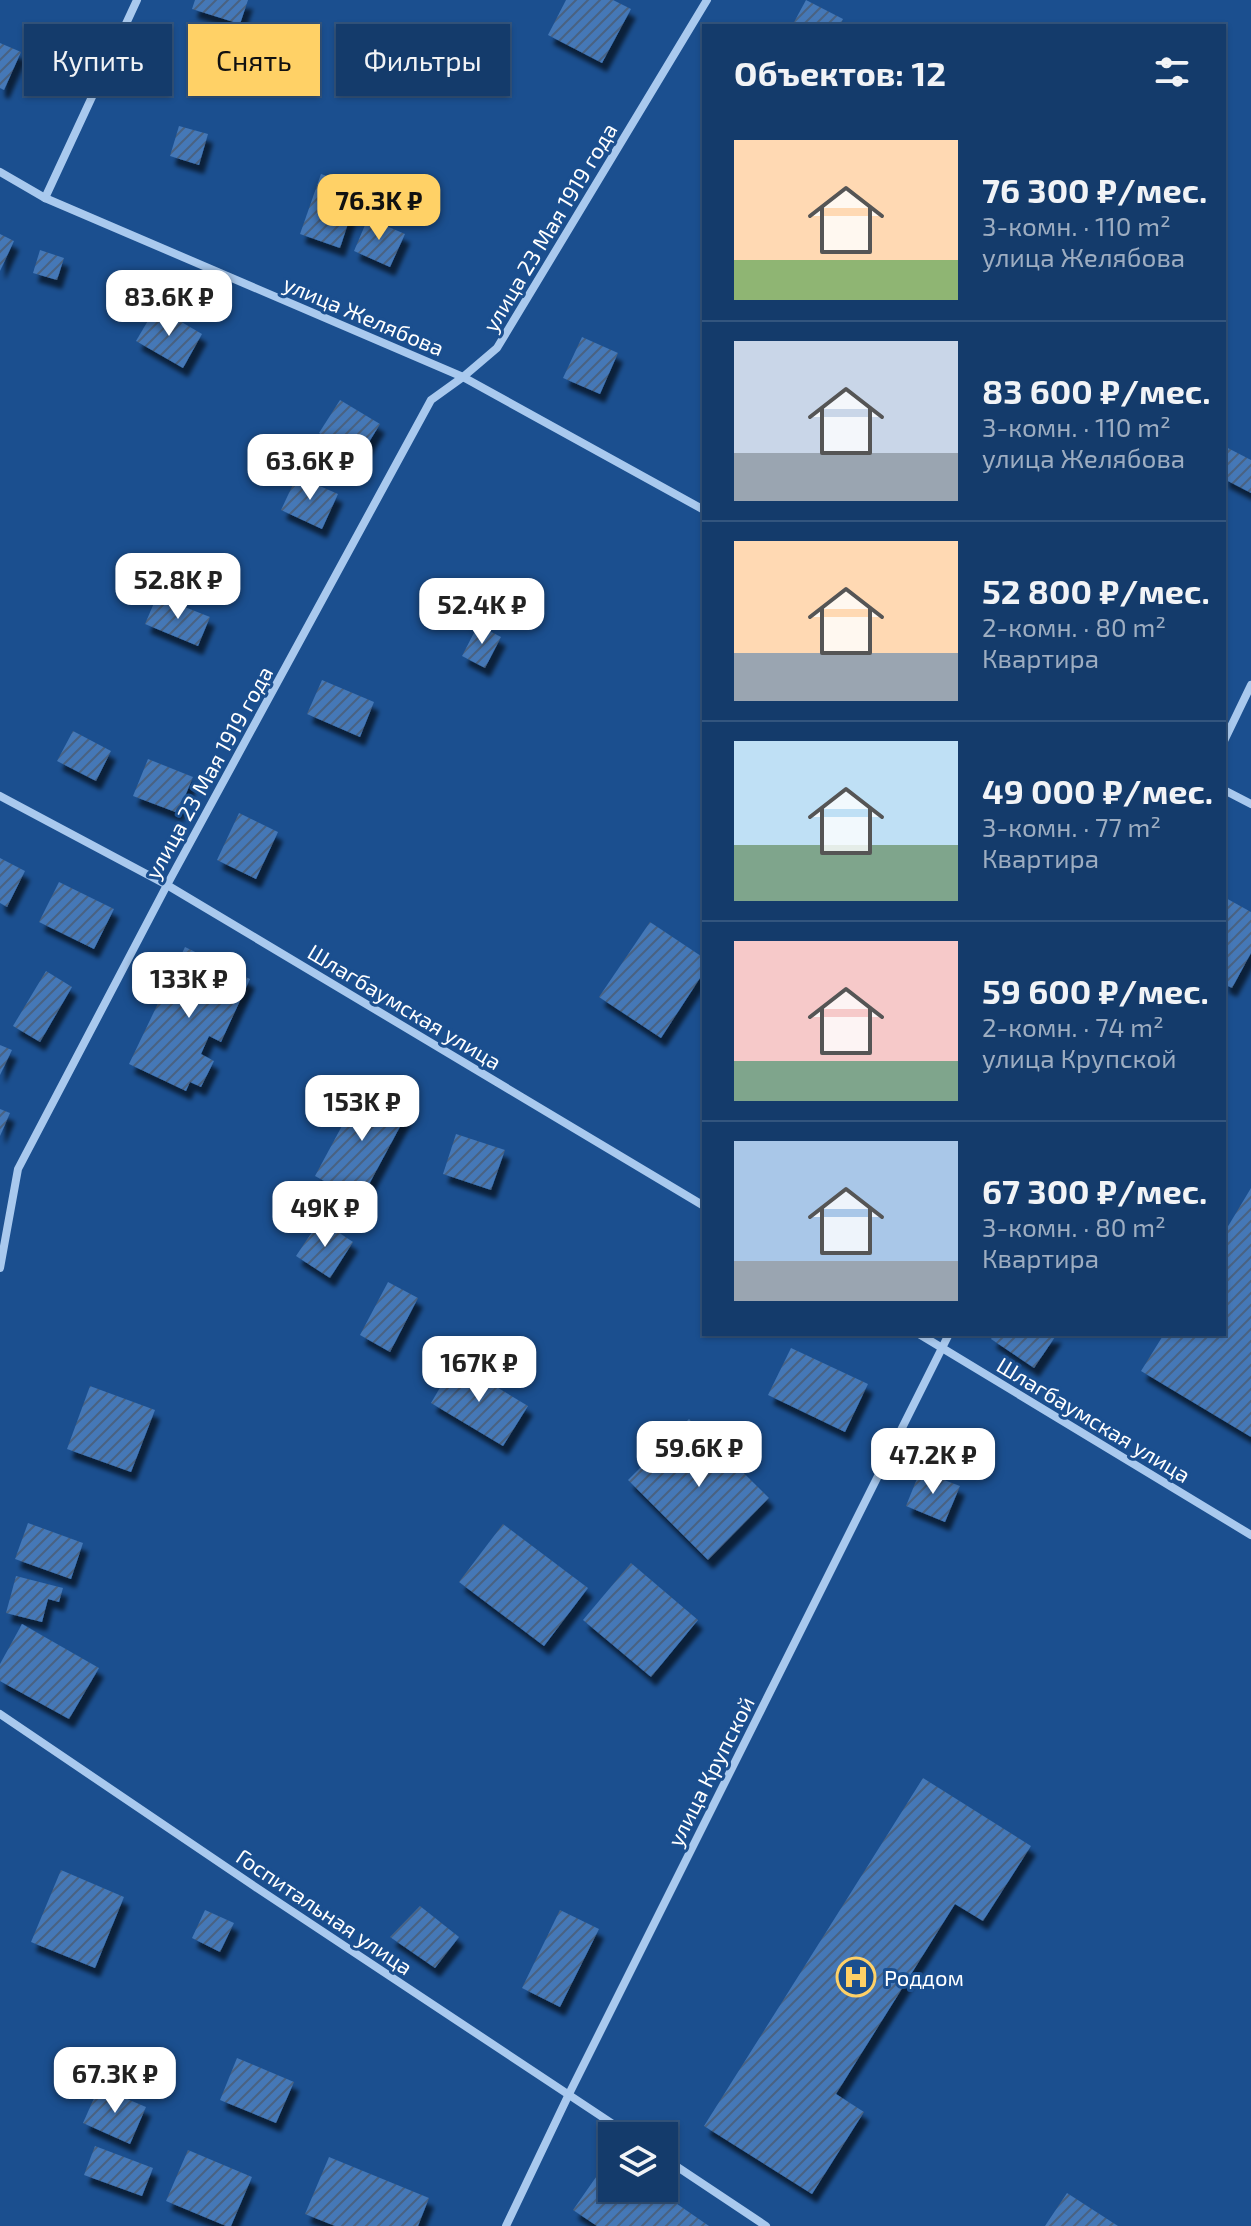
<!DOCTYPE html>
<html lang="ru">
<meta charset="utf-8">
<style>
body{margin:0;font-family:"Exo 2",sans-serif;background:#1d4271;color:#f1f3f6;height:100vh;display:flex;flex-direction:column;font-size:30px;white-space:nowrap}
*{box-sizing:border-box;margin:0}
p{font-size:26px;color:#9dadc1}
.icon{flex:none;width:44px;height:44px;fill:none;stroke:currentColor;stroke-width:2;stroke-linecap:round;stroke-linejoin:round}
.map{position:relative;flex:1;overflow:hidden}
.drawer{position:absolute;left:702px;top:24px;width:524px;height:1312px;display:flex;flex-direction:column;background:#143b6b;border-radius:0px;box-shadow:0 2px 6px #0004,0 0 0 2px #33557e}
.drawer>*{flex:none}
.hud{position:absolute;left:24px;top:24px;width:558px;height:72px;display:flex;gap:16px}
.buttons{position:absolute;left:598px;top:2122px;display:grid;gap:16px}
.buttons a{display:grid;place-items:center;width:80px;height:80px;border-radius:0px;background:#143b6b;box-shadow:0 2px 6px #0004,0 0 0 2px #33557e;font-size:40px}
.price{position:absolute;translate:-50% -68px;padding:0 18px;border-radius:16px;background:#fff;color:#222;font-size:26px;line-height:52px;filter:drop-shadow(0 2px 4px #0008)}
.price::after{content:'';position:absolute;left:50%;top:48px;width:24px;height:18px;margin-left:-12px;background:inherit;clip-path:polygon(0 0,100% 0,50% 100%)}
.price.active{background:#ffd166;color:#111}
ul{padding:0;list-style:none}
li{display:flex;align-items:center;gap:24px;height:200px;padding:0 32px}
li+li{border-top:2px solid #33557e}
li span{display:grid;place-items:center;flex:none;width:224px;height:160px;border-radius:0px;color:#555}
li>.icon{margin-inline-start:auto}
span .icon{width:96px;height:96px;fill:#fffc;stroke-width:1}
li b{font-size:34px}
h2{display:flex;justify-content:space-between;align-items:center;height:96px;padding:0 32px;font-size:34px}
.chip{padding:0 28px;border-radius:0px;background:#143b6b;box-shadow:0 2px 6px #0004,0 0 0 2px #33557e;font-size:28px;line-height:72px}
.chip.active{background:#ffd166;color:#111}
.map>svg:first-child{display:block}
.building{fill:url(#building-hatch);filter:url(#shadow)}
.lines{fill:none;stroke-linecap:round;stroke-linejoin:round}
.street{stroke:#a9c9ee;stroke-width:8}
.labels{text-anchor:middle;dominant-baseline:central;stroke-width:6;stroke-linejoin:round;paint-order:stroke}
.street-label{font-size:22px;fill:#fff;stroke:#1b4f8f}
.poi-label{font-size:22px;fill:#fff;stroke:#1b4f8f;text-anchor:start}
</style>
<div class="map">
<svg width="1251" height="2226" viewBox="0 0 1251 2226">
<defs>
<pattern id="building-hatch" width="6" height="6" patternUnits="userSpaceOnUse" patternTransform="scale(2)"><rect width="6" height="6" fill="#4478b7"/><path d="M-1 1l2-2M0 6l6-6M5 7l2-2" fill="none" stroke="#486282"/></pattern>
<filter id="shadow"><feDropShadow dx="5" dy="9" stdDeviation="2" flood-color="#0009"/></filter>
</defs>
<rect width="100%" height="100%" fill="#1b4f8f"/>
<g class="building">
<path d="M195 0H248L240 24 192 9Z"/>
<path d="M566 0H613L631 9 602 63 548 35Z"/>
<path d="M806 0 843 19 840 26H792Z"/>
<path d="M0 43 21 52 4 90 0 88Z"/>
<path d="M179 126 208 134 199 165 170 156Z"/>
<path d="M321 174 360 187 340 248 300 234Z"/>
<path d="M368 218 405 234 390 267 354 251Z"/>
<path d="M0 234 14 241 0 271Z"/>
<path d="M40 250 64 258 57 280 33 273Z"/>
<path d="M156 307 202 334 183 368 136 341Z"/>
<path d="M582 337 618 353 600 394 563 378Z"/>
<path d="M340 400 380 424 360 457 319 433Z"/>
<path d="M1224 446 1251 460V493L1224 479Z"/>
<path d="M297 476 338 494 322 529 281 510Z"/>
<path d="M157 596 210 617 198 646 145 624Z"/>
<path d="M478 625 501 637 485 668 462 656Z"/>
<path d="M322 680 374 702 360 737 307 714Z"/>
<path d="M73 731 111 751 96 781 57 761Z"/>
<path d="M148 759 193 777 178 813 133 796Z"/>
<path d="M239 813 278 832 256 879 217 860Z"/>
<path d="M0 858 25 871 7 907 0 903Z"/>
<path d="M59 882 114 909 94 949 39 922Z"/>
<path d="M1224 897 1251 912V953L1232 988 1224 984Z"/>
<path d="M650 922 704 958V972L661 1038 599 997Z"/>
<path d="M185 947 250 979 221 1042 209 1036 201 1054 214 1061 201 1087 190 1082 186 1091 129 1064Z"/>
<path d="M46 971 72 987 40 1042 13 1026Z"/>
<path d="M0 1045 12 1050 0 1075Z"/>
<path d="M364 1085 409 1110 360 1201 315 1176Z"/>
<path d="M0 1109 10 1113 0 1136Z"/>
<path d="M456 1134 505 1150 491 1190 443 1174Z"/>
<path d="M1251 1188V1437L1141 1371 1164 1334H1224V1233Z"/>
<path d="M320 1220 353 1242 330 1278 296 1256Z"/>
<path d="M388 1282 418 1298 390 1352 360 1335Z"/>
<path d="M994 1334H1057L1034 1368 991 1339Z"/>
<path d="M791 1348 868 1384 845 1432 768 1395Z"/>
<path d="M455 1362 528 1406 503 1446 431 1403Z"/>
<path d="M90 1386 155 1410 131 1472 67 1449Z"/>
<path d="M689 1419 769 1498 708 1560 628 1480Z"/>
<path d="M920 1471 960 1486 945 1522 906 1506Z"/>
<path d="M28 1523 83 1543 71 1579 15 1559Z"/>
<path d="M503 1524 588 1588 544 1646 459 1582Z"/>
<path d="M631 1563 698 1620 651 1677 583 1620Z"/>
<path d="M16 1576 63 1588 59 1602 48 1599 42 1622 6 1613Z"/>
<path d="M22 1624 99 1668 69 1719 0 1681V1664Z"/>
<path d="M923 1778 1031 1846 983 1921 955 1904 836 2094 864 2112 812 2194 704 2126Z"/>
<path d="M61 1870 124 1897 95 1968 31 1942Z"/>
<path d="M420 1906 459 1937 435 1968 390 1937Z"/>
<path d="M205 1910 234 1923 220 1952 192 1938Z"/>
<path d="M560 1910 599 1929 560 2007 522 1988Z"/>
<path d="M237 2058 294 2082 276 2123 220 2100Z"/>
<path d="M99 2087 146 2107 130 2144 83 2123Z"/>
<path d="M95 2146 153 2168 142 2196 84 2175Z"/>
<path d="M188 2150 252 2177 231 2226H226L166 2201Z"/>
<path d="M329 2157 429 2198 418 2226H335L305 2214Z"/>
<path d="M610 2157 612 2159V2188H654L709 2226H597L573 2210Z"/>
<path d="M1067 2193 1118 2226H1045Z"/>
</g>
<g class="lines">
<g class="street">
<path d="M0 172 45 198 463 377 704 510"/>
<path d="M45 198 137 0"/>
<path d="M1224 741 1251 685"/>
<path d="M1224 790 1251 804"/>
<path d="M0 796 167 885 704 1206"/>
<path d="M0 1268 18 1169 167 885 431 400 463 377 497 348 707 0"/>
<path d="M919 1334 1251 1535"/>
<path d="M0 1714 254 1886 631 2136"/>
<path d="M664 2158 766 2226"/>
<path d="M506 2226 569 2094 949 1334"/>
</g>
</g>
<defs>
<g id="hospital-ring" transform="scale(2)"><circle r="9.5" fill="#1b4f8f" stroke="#ffd166" stroke-width="1.5"/><path d="M-5-5h3v3.5h4V-5h3V5h-3V1.5h-4V5h-3Z" fill="#ffd166"/></g>
</defs>
<g fill-rule="evenodd">
<use href="#hospital-ring" x="856" y="1977"/>
</g>
<g class="labels">
<g class="street-label">
<text transform="translate(549 227) rotate(-59)">улица 23 Мая 1919 года</text>
<text transform="translate(364 315) rotate(23)">улица Желябова</text>
<text transform="translate(208 772) rotate(-61)">улица 23 Мая 1919 года</text>
<text transform="translate(405 1006) rotate(31)">Шлагбаумская улица</text>
<text transform="translate(1094 1419) rotate(31)">Шлагбаумская улица</text>
<text transform="translate(710 1771) rotate(-63)">улица Крупской</text>
<text transform="translate(325 1911) rotate(34)">Госпитальная улица</text>
</g>
<g class="poi-label">
<text x="884" y="1977">Роддом</text>
</g>
</g>
</svg>
<div class="buttons">
<a><svg class="icon" aria-label="layers" viewBox="0 0 24 24"><path d="M12 4l9 5-9 5-9-5zM3 14l9 5 9-5"/></svg></a>
</div>
<b class="price active" style="left:379px;top:242px">76.3K ₽</b>
<b class="price" style="left:169px;top:338px">83.6K ₽</b>
<b class="price" style="left:310px;top:502px">63.6K ₽</b>
<b class="price" style="left:178px;top:621px">52.8K ₽</b>
<b class="price" style="left:482px;top:646px">52.4K ₽</b>
<b class="price" style="left:189px;top:1020px">133K ₽</b>
<b class="price" style="left:362px;top:1143px">153K ₽</b>
<b class="price" style="left:325px;top:1249px">49K ₽</b>
<b class="price" style="left:479px;top:1404px">167K ₽</b>
<b class="price" style="left:699px;top:1489px">59.6K ₽</b>
<b class="price" style="left:933px;top:1496px">47.2K ₽</b>
<b class="price" style="left:115px;top:2115px">67.3K ₽</b>
<div class="hud">
<a class="chip">Купить</a>
<a class="chip active">Снять</a>
<a class="chip">Фильтры</a>
</div>
<section class="drawer">
<h2>Объектов: 12<svg class="icon" aria-label="filters" viewBox="0 0 24 24"><path d="M4 7h16M4 17h16"/><circle cx="9" cy="7" r="2"/><circle cx="15" cy="17" r="2"/></svg></h2>
<ul>
<li><span style="background:linear-gradient(#ffd9b3 75%,#8fb573 0)"><svg class="icon" aria-label="home" viewBox="0 0 24 24"><path d="M3 11l9-7 9 7M6 9v11h12V9"/></svg></span><div><b>76 300 ₽/мес.</b><p>3-комн. · 110 m²</p><p>улица Желябова</p></div></li>
<li><span style="background:linear-gradient(#c9d6e8 70%,#9aa5b1 0)"><svg class="icon" aria-label="home" viewBox="0 0 24 24"><path d="M3 11l9-7 9 7M6 9v11h12V9"/></svg></span><div><b>83 600 ₽/мес.</b><p>3-комн. · 110 m²</p><p>улица Желябова</p></div></li>
<li><span style="background:linear-gradient(#ffd9b3 70%,#9aa5b1 0)"><svg class="icon" aria-label="home" viewBox="0 0 24 24"><path d="M3 11l9-7 9 7M6 9v11h12V9"/></svg></span><div><b>52 800 ₽/мес.</b><p>2-комн. · 80 m²</p><p>Квартира</p></div></li>
<li><span style="background:linear-gradient(#bfe0f5 65%,#7fa58c 0)"><svg class="icon" aria-label="home" viewBox="0 0 24 24"><path d="M3 11l9-7 9 7M6 9v11h12V9"/></svg></span><div><b>49 000 ₽/мес.</b><p>3-комн. · 77 m²</p><p>Квартира</p></div></li>
<li><span style="background:linear-gradient(#f6c9c9 75%,#7fa58c 0)"><svg class="icon" aria-label="home" viewBox="0 0 24 24"><path d="M3 11l9-7 9 7M6 9v11h12V9"/></svg></span><div><b>59 600 ₽/мес.</b><p>2-комн. · 74 m²</p><p>улица Крупской</p></div></li>
<li><span style="background:linear-gradient(#a9c7e8 75%,#9aa5b1 0)"><svg class="icon" aria-label="home" viewBox="0 0 24 24"><path d="M3 11l9-7 9 7M6 9v11h12V9"/></svg></span><div><b>67 300 ₽/мес.</b><p>3-комн. · 80 m²</p><p>Квартира</p></div></li>
</ul>
</section>
</div>
